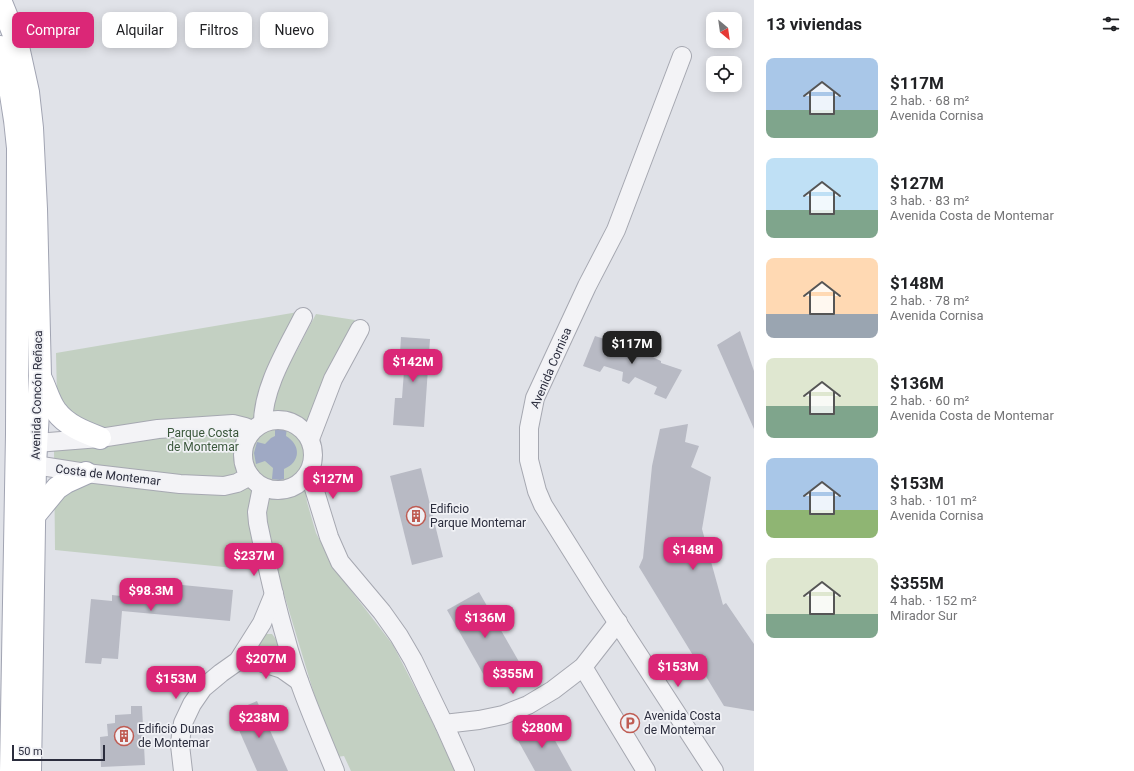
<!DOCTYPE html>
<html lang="es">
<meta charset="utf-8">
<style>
body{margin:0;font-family:Roboto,sans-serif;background:#f6f6f6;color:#202124;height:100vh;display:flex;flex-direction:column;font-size:15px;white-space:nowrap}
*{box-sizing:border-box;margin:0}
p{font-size:13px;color:#757577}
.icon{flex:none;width:22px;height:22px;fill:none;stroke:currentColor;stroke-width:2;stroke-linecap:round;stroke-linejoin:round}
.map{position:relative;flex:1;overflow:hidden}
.details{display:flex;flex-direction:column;background:#fff;width:380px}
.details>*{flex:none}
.guide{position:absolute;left:12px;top:12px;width:380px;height:36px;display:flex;gap:8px}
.needle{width:26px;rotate:151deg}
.tools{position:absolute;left:706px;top:12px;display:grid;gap:8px}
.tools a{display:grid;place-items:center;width:36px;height:36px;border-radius:8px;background:#fff;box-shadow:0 2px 10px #0003;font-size:20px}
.scale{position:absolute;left:12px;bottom:10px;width:93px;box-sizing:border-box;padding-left:4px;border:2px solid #2b2d3d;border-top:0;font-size:11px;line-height:14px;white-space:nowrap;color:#2b2d3d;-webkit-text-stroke:3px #f0f1f5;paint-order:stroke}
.price{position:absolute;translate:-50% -34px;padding:0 9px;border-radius:8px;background:#db2777;color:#fff;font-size:13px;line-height:26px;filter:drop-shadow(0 1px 2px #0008)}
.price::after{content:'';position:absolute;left:50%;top:24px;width:12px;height:9px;margin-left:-6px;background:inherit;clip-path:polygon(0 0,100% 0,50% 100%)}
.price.current{background:#222;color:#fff}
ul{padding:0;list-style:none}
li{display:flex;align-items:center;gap:12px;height:100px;padding:0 12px}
li span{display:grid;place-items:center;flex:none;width:112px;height:80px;border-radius:8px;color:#555}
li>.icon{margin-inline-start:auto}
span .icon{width:48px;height:48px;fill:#fffc;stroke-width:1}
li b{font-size:17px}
h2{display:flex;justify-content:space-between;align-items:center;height:48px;padding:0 12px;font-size:17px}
.tag{padding:0 14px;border-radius:8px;background:#fff;box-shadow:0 2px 10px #0003;font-size:14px;line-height:36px}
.tag.current{background:#db2777;color:#fff}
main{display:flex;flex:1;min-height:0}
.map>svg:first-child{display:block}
.green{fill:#c3d0c2}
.water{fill:#9fa9c4}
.building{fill:#b8bac4}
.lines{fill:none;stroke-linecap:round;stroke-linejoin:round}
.minor-casing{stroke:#a6a8b1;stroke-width:20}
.major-casing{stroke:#a1a4b2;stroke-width:24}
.minor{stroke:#f3f3f6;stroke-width:18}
.major{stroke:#fff;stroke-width:22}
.labels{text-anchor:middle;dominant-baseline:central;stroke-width:3.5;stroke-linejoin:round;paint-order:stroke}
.street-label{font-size:12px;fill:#2b2d3d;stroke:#f0f1f5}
.park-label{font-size:12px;fill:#3a573b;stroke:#f0f1f5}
.poi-label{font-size:12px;fill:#2b2d3d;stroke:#f0f1f5;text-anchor:start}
</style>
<main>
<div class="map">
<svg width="754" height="771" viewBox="0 0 754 771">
<rect width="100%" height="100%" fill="#e0e2e8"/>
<g class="green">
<path d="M298 312 283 353 296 352 316 314 355 320 306 424 310 457 303 472 307 502 316 533 336 571 393 645 430 717 455 771H351L344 756 337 757 314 694 278 574 254 570 55 550 54 450 98 446 57 397 56 353Z"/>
<path d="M261 634H272L278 642 277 652 271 657 249 654Z"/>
</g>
<path class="water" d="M278 425 287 426 286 436C301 445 301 462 284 469V479L280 480 272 479 273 468 265 461 256 464 254 453 257 442 265 444 271 438 275 436V426Z"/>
<g class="building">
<path d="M740 331 754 371V429L717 345Z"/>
<path d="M595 336 617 343 618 341 661 361V363L682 370 666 399 654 394 657 387 635 377 629 384 622 381 623 372 604 366 600 372 583 366Z"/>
<path d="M401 337 430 339 424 427 393 425 395 398H402L404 371 399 370Z"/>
<path d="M688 424 685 442 699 446 691 467 711 477 702 529 723 605 726 603 754 644V711L724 706 639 567 643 558 652 466 660 429Z"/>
<path d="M421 468 443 557 412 565 390 476Z"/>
<path d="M132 580 233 590 230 621 122 611 118 659 102 658 101 664 85 663 91 599 112 601V595L130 597Z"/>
<path d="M479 592 522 667 490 686 447 610Z"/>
<path d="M257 701 288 771H257L231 712Z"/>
<path d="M131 706H142L145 765 101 767 100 737 108 736 107 724 115 723V715L131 714Z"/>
<path d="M543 719 572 771H535L515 735Z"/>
</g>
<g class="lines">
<g class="minor-casing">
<g id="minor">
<path d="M682 56 616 230 587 286 535 398 529 428V460L537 491 543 505 597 591 714 771"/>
<circle cx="278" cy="455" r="35"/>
<path d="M263 423C263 387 287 349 303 317"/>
<path d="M310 439 333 379 360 329"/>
<path d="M25 447 36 443 100 438 158 429 233 424 245 427 252 430"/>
<path d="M25 457 35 465 86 473 180 484 224 486 237 483 250 476"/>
<path d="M309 472 329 537 340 562 382 612 399 636 413 660 444 724 465 771"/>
<path d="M262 487 257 512 258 523C266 561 274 599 285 636 297 682 317 727 335 771"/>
<path d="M238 661 260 662 282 669 299 681"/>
<path d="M583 667 646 771"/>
<path d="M444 724 479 720 503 715 528 705 553 690 583 667 618 622"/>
<path d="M183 771 180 745 181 735 183 723 192 704 203 688 221 673 238 661 262 623 274 594"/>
</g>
</g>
<g class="major-casing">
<g id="major">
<path d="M0 0 17 42 28 92 32 128 36 209 40 376 35 465 30 771"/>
<path d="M0 47C10 82 15 112 18 148L17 434 11 771"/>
<path d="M41 379C46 389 49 402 56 411 66 425 84 432 100 438"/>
<path d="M34 516 57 488 66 482 86 473"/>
</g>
</g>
<use href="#minor" class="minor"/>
<use href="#major" class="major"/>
</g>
<defs>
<g id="building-ring" transform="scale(1)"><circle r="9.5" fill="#f0f1f5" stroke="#bf5c53" stroke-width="1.5"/><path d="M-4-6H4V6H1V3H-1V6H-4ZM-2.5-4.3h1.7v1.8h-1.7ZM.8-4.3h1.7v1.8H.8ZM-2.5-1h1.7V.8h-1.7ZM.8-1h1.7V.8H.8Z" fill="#bf5c53"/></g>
<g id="parking-ring" transform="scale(1)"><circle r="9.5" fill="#f0f1f5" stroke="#bf5c53" stroke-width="1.5"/><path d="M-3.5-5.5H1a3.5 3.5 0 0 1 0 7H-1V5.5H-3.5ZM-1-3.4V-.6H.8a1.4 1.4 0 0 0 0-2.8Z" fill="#bf5c53"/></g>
</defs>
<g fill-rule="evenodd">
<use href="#building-ring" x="416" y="516"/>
<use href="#parking-ring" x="630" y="723"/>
<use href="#building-ring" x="124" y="736"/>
</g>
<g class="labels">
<g class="street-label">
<text transform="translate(551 368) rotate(-67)">Avenida Cornisa</text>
<text transform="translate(37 395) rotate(-89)">Avenida Concón Reñaca</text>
<text transform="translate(108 475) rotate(7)">Costa de Montemar</text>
</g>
<g class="park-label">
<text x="203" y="433">Parque Costa<tspan x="203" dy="14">de Montemar</tspan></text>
</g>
<g class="poi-label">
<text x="430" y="509">Edificio<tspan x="430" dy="14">Parque Montemar</tspan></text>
<text x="644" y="716">Avenida Costa<tspan x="644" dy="14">de Montemar</tspan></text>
<text x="138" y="729">Edificio Dunas<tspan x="138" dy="14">de Montemar</tspan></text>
</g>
</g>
</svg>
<div class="tools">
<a><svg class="needle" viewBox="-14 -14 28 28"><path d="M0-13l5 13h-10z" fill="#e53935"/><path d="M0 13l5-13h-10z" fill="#757577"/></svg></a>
<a><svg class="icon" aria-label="locate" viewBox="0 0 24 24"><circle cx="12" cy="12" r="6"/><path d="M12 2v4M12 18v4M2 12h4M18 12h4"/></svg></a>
</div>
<div class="scale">50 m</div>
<b class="price current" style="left:632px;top:365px">$117M</b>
<b class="price" style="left:413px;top:383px">$142M</b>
<b class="price" style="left:333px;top:500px">$127M</b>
<b class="price" style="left:693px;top:571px">$148M</b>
<b class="price" style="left:254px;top:577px">$237M</b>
<b class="price" style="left:151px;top:612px">$98.3M</b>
<b class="price" style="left:485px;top:639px">$136M</b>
<b class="price" style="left:266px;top:680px">$207M</b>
<b class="price" style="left:678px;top:688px">$153M</b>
<b class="price" style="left:513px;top:695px">$355M</b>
<b class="price" style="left:176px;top:700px">$153M</b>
<b class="price" style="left:259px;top:739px">$238M</b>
<b class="price" style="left:542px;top:749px">$280M</b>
<div class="guide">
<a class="tag current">Comprar</a>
<a class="tag">Alquilar</a>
<a class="tag">Filtros</a>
<a class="tag">Nuevo</a>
</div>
</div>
<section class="details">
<h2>13 viviendas<svg class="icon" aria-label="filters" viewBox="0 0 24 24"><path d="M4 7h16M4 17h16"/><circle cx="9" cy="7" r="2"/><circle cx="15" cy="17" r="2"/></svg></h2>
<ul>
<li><span style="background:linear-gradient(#a9c7e8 65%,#7fa58c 0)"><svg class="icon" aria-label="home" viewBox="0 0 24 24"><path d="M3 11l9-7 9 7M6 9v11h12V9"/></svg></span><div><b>$117M</b><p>2 hab. · 68 m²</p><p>Avenida Cornisa</p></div></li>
<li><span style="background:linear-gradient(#bfe0f5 65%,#7fa58c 0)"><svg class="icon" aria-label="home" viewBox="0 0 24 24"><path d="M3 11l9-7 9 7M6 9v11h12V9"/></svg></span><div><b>$127M</b><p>3 hab. · 83 m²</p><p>Avenida Costa de Montemar</p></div></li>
<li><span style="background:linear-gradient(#ffd9b3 70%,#9aa5b1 0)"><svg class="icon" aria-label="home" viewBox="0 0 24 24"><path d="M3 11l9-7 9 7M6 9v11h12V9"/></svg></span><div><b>$148M</b><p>2 hab. · 78 m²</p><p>Avenida Cornisa</p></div></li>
<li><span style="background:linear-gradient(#dfe7d0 60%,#7fa58c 0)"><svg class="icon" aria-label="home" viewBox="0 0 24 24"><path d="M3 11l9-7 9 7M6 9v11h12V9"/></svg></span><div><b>$136M</b><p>2 hab. · 60 m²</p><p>Avenida Costa de Montemar</p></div></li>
<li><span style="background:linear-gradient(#a9c7e8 65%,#8fb573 0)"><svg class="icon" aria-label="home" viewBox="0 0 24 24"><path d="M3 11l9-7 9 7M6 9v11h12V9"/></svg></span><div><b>$153M</b><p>3 hab. · 101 m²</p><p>Avenida Cornisa</p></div></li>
<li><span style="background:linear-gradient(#dfe7d0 70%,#7fa58c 0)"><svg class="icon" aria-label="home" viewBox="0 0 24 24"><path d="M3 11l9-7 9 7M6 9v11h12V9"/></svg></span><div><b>$355M</b><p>4 hab. · 152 m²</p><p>Mirador Sur</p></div></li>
</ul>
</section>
</main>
